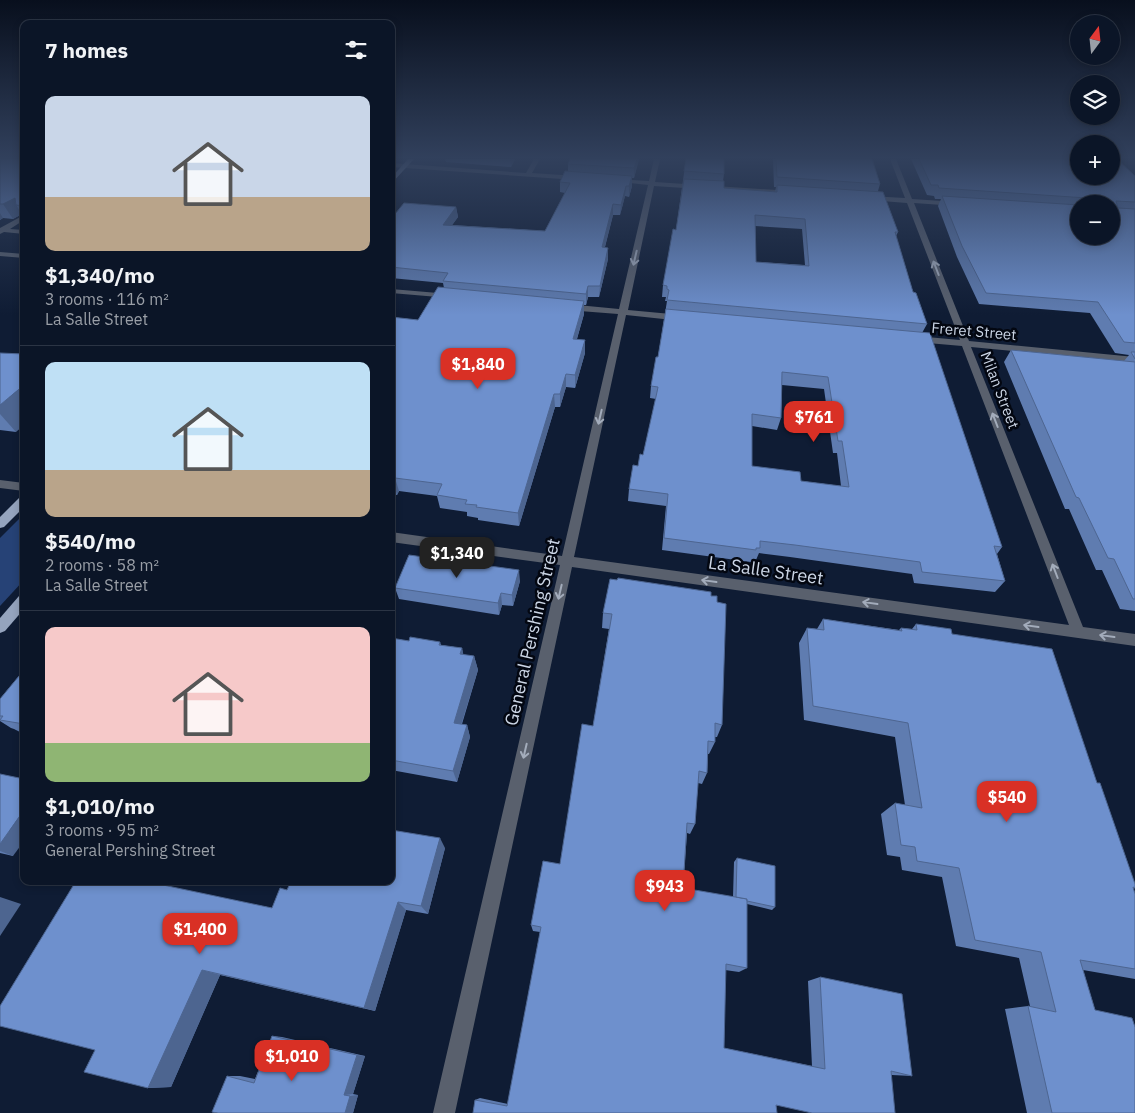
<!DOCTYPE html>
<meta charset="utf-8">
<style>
body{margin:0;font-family:"IBM Plex Sans",sans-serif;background:#192233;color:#f1f3f6;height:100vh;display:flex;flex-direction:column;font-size:19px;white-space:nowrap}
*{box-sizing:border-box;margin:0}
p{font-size:16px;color:#9a9fa7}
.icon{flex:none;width:28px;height:28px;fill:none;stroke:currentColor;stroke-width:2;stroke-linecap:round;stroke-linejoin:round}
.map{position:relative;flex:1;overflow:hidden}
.panel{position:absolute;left:20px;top:20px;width:375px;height:865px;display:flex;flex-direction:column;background:#0b1527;border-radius:10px;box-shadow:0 2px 8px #0003,0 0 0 1px #2b3444}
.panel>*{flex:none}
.needle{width:32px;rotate:15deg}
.buttons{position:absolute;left:1070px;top:15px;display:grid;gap:10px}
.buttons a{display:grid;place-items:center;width:50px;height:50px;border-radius:50%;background:#0b1527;box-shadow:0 2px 8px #0003,0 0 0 1px #2b3444;font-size:25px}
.price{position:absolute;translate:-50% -42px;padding:0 11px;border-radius:10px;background:#d93025;color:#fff;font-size:16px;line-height:32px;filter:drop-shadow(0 1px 2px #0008)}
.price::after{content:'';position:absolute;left:50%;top:30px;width:15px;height:11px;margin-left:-8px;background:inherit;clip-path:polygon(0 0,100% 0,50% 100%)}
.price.selected{background:#222;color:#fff}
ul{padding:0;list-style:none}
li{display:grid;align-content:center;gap:10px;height:265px;padding:0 25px}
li+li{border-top:1px solid #2b3444}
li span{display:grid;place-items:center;height:155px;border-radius:10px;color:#555}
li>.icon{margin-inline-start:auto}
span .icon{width:90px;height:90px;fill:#fffc;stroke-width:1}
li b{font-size:21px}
h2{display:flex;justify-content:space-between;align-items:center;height:60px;padding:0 25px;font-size:21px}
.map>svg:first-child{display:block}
.green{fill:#264276}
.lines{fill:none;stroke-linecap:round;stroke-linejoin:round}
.minor{fill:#59606d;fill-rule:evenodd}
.major{fill:#95a4be;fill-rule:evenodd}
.wall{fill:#5f7cb0;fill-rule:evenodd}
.shaded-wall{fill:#4d6590}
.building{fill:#6e90cd;stroke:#4d6590;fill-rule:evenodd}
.oneway{stroke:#a3acbb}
.labels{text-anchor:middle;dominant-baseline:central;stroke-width:5;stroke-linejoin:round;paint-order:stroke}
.far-street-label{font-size:15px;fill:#cbd5e5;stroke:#030711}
.street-label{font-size:18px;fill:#cbd5e5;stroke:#030711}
</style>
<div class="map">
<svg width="1135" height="1113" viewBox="0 0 1135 1113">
<rect width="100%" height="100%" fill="#0f1c34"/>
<path class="green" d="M24 514V580L0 606V538Z"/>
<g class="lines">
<g class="minor">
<path d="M534 159H540L532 173 577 176 580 178 577 180 391 167V163L526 173Z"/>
<path d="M654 159H660L655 182 792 191 795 193 792 195 654 186 628 310 682 315 686 318 682 321 626 315 574 557 1069 625 962 346 916 342 911 339 916 336 960 340 907 203 869 200 866 198 869 196 905 198 890 159H896L912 199 957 202 960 204 957 206 914 203 969 341 1135 357V363L971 347 1083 627 1135 634V646L572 567 455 1113H433L560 565 391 542V532L562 556 618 314 567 310 563 307 567 304 619 309 648 185 612 181 615 179 649 181Z"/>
<path d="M24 215V220L10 229 24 230V234L4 232 0 234V228Z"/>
<path d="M0 252 24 254V258L0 256Z"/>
<path d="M391 289 450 294 454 296 450 298 391 293Z"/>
<path d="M0 480 24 483V491L0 488Z"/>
</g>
<g class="major">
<path d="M408 159H414L391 184V178Z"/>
<path d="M24 496V507L4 527 0 528V517L20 497Z"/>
<path d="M24 595V609L5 631 0 633V618L19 596Z"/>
</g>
</g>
<g class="wall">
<path d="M0 159H24V217L22 214 13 219 3 218 0 220Z"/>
<path d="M445 159H515L511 167 446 162Z"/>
<path d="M639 159 634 178H632V186L629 197 625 196 620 215H613L605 247 608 259 599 297H588L586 305H584V314L577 339 585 353 575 388 566 387 560 407H555L519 526 478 520V518L467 516V512L440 508 437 496 399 491 397 495 391 494V317L418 320 444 288 443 283 391 278V219L456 207 458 217 452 225 545 231 565 193 560 192V182L568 171V164Z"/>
<path d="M686 159 724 174 723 181 724 188 775 192 776 187H774L773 159H872L880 184 878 191 898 232 896 236 913 292 927 324 922 333 1002 547 997 554 1005 581 995 592 914 583 912 574 790 557 759 553 756 560H752L751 562 662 550 666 506 628 501 629 489 638 466 643 455 656 399 650 398 651 386 658 357 667 301H665L666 297H662L663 285 676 230ZM755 226 802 229 805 265 756 262ZM782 385 824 389 833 453H837L841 486 801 481 752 466V426L777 430 781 418Z"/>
<path d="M911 159H1079L1135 176V611L1120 609 1102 570H1096L1069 509H1065L1004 362 1011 350 1124 361 1129 355 1115 353 1090 313 979 304 957 257 938 206 941 199H935L934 196 927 195ZM1079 204H1111L1079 236Z"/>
<path d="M0 353 16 432 0 430Z"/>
<path d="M520 581 513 606 502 605 499 615 399 599 395 588Z"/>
<path d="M711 596 717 602 722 725 717 737H715V742L709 754H708L707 773 702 784 698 783 695 824 690 834 687 833 683 888 733 897 734 862 737 858 775 907 772 910 747 904V968L739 972 725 970 724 1048 812 1066 808 981 820 977 912 1076 892 1075 776 1106 473 1113 475 1100 480 1098 508 1104 540 932 533 931 531 925 560 864 593 726 609 629 602 628 603 613Z"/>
<path d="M823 619 899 630 901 628 912 629 916 624 952 634 1097 783 1135 884V888L1133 889 1135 894V979L1083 970 1095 1010 1135 1113H1027L1005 1009 1028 1006H1030L1019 958 956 946 942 877 902 870 900 857 887 855 881 814 895 803 905 805 895 737 804 720 799 643 807 628 817 629Z"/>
<path d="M391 638 409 641 440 642 441 645 462 648 463 655 474 656 478 670 462 724 467 725 470 737 457 782 391 770Z"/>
<path d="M24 670V734L14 729 11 728 0 721V699Z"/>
<path d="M0 774 13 856 0 853Z"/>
<path d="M445 848 428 914 406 910 375 1011 220 975 171 1087 148 1088 95 1050 161 885 272 908 287 890Z"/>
<path d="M272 1036 282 1037 365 1056 353 1094 358 1095 353 1113H218L227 1076H240L255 1079Z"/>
</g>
<g class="shaded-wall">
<path d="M510 159H515L511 167Z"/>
<path d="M637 159H639L634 178V168Z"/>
<path d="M632 176V186L629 197V186Z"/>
<path d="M626 186 625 196 620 215 621 205Z"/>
<path d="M15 198 16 205 22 214 13 219 3 204Z"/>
<path d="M613 204V215L602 258V247Z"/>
<path d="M456 207 458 217 445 235 443 225Z"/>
<path d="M0 213 3 218 0 220Z"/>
<path d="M608 248V259L599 297 600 286Z"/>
<path d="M588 286V297L586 305V294Z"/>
<path d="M584 301V314L573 352V339Z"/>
<path d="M585 340V353L575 388V375Z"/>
<path d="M566 374V387L560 407V394Z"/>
<path d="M24 385V425L16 432 0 414V405Z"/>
<path d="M554 394 555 407 519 526 518 513Z"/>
<path d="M395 478 399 491 397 495 393 482Z"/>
<path d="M519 570 520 581 513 606 512 595Z"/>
<path d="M501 593 502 605 499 615 498 603Z"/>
<path d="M462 648 465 662 460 654Z"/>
<path d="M474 656 478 670 458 735 454 723Z"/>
<path d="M467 725 470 737 457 782 453 771Z"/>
<path d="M24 810V841L13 856 0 851V844Z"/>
<path d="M440 838 445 848 428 914 421 906Z"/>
<path d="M141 881H163L159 889Z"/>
<path d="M0 897 21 904 0 936Z"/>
<path d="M398 902 406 910 375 1011 364 1008Z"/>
<path d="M202 970 220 975 171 1087 148 1088Z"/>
<path d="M357 1055 365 1056 353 1094 344 1095Z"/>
<path d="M358 1095 353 1113H345L350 1096Z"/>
</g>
<g class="building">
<path d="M0 159H24V206L16 205 15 198 3 204H0Z"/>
<path d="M570 159H637L634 168 568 164Z"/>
<path d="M686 159H724V174L684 171Z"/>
<path d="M776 159H872L880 184 777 177Z"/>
<path d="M919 159H1079V176H1111V159H1117L1135 176V202L1116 201 1118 208 1135 209V343L1124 342 1098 302 986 293 962 246 942 196 1079 205V236H1111V204H1085L1087 198 939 188 938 185H931Z"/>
<path d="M565 171 632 176 629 186H626L621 205 613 204 602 247 608 248 600 286H588L586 294 443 281 448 273 391 267V219L404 203 456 207 443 225 545 231 570 183 560 182Z"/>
<path d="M684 179 724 181V188L777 192V185L883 192 898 232H895L913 292 916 293 927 324 667 300 669 290 667 289V286L663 285 673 229 676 230ZM755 215 805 219 809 266 756 262Z"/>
<path d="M438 287 584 301 573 339 585 340 575 375 566 374 560 394H554L518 513 476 507 477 505 465 504 467 500 437 495 442 484 395 478 393 482H391V317L418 320Z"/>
<path d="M666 309 930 333 1002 547 994 546 1005 581 922 572 920 562 795 545 760 541V548H756V550L664 538 668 494 629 489 633 465 638 466 640 454 643 455 657 392 658 387 651 386 656 357H658ZM782 372 828 377 838 441H842L849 487 801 481 800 472 752 466V414L781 418Z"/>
<path d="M1011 350 1135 362V599H1133L1114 559 1108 558 1079 498 1076 497Z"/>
<path d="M1131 352H1135V359Z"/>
<path d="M0 353 24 354V385L0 405Z"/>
<path d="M409 555 519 570 512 595 501 593 498 603 395 588Z"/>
<path d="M618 578 711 592V596H717V602L726 604 722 725 715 723V742L708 741 707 773 699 771 695 824 687 823 683 888 747 899V968L726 964 724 1048 825 1069 820 977 902 994 912 1076 891 1071 895 1113H812L776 1105 777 1113H473L475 1100 507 1106 541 927 531 925 543 861 560 864 582 724 593 726 612 614 603 613 610 579 617 580Z"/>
<path d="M823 619 902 631 901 628 917 630 916 624 951 629 952 634 1052 649 1097 783H1100L1135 884V888L1133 887 1135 894V969L1080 960 1095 1010 1132 1018 1135 1027V1113H1052L1028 1006 1056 1012 1041 952 975 940 959 868 917 861 915 847 901 845 895 803 922 808 908 723 813 706 807 628 824 630Z"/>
<path d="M410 637 440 642 439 645 462 648 460 654 474 656 454 723 467 725 453 771 391 760V638L409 641Z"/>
<path d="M24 670V724L0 720 3 716H0V699Z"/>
<path d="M0 774 24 779V810L0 844Z"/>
<path d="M391 830 440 838 421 906 398 902 364 1008 202 970 148 1088 84 1072 95 1050 0 1026V1006L76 881H144L272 908 280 888 287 890 291 881H391Z"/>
<path d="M737 858 775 866V907L747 901V899L736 897Z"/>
<path d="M272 1036 357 1055 344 1095 350 1096 345 1113H218L212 1112 227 1076 254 1083Z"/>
</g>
<defs><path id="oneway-shaft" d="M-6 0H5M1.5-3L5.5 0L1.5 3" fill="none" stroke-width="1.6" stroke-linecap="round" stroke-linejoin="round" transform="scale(1.25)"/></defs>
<g class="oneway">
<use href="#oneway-shaft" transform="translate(635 258) rotate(103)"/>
<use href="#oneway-shaft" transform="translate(936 268) rotate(-111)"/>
<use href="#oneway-shaft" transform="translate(600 417) rotate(103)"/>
<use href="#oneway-shaft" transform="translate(995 420) rotate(-111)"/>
<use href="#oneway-shaft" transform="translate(1055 571) rotate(-111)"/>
<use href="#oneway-shaft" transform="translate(709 581) rotate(-172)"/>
<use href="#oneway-shaft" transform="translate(560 592) rotate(103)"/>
<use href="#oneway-shaft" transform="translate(870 603) rotate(-172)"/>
<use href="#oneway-shaft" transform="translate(1031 626) rotate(-172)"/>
<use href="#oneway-shaft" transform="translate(1107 636) rotate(-172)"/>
<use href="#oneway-shaft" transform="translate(525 751) rotate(103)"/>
</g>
<linearGradient id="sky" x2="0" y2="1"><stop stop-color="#080f1d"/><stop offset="0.5" stop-color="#31405c"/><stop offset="1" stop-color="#31405c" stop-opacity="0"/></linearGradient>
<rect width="1135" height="315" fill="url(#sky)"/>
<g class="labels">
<g class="far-street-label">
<text transform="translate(974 331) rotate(5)">Freret Street</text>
<text transform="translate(1000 390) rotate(69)">Milan Street</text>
</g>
<g class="street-label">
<text transform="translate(766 570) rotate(8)">La Salle Street</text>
<text transform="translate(532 632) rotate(-77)">General Pershing Street</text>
</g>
</g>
</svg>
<div class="buttons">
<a><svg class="needle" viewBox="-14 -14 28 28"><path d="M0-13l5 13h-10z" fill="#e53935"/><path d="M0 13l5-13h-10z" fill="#9a9fa7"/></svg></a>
<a><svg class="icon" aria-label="layers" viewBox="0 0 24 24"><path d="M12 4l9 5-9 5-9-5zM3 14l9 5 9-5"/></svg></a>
<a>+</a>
<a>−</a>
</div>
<b class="price" style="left:478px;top:390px">$1,840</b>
<b class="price" style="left:814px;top:443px">$761</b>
<b class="price selected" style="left:457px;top:579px">$1,340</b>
<b class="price" style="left:1007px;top:823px">$540</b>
<b class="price" style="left:665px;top:912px">$943</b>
<b class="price" style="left:200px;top:955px">$1,400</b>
<b class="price" style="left:292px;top:1082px">$1,010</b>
<section class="panel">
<h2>7 homes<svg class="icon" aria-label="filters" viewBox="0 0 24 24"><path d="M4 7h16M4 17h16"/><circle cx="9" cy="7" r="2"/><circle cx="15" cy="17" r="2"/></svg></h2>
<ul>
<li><span style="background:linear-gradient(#c9d6e8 65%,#b9a48a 0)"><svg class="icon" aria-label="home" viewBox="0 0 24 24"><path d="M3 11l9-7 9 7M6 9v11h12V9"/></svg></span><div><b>$1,340/mo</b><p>3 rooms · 116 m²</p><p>La Salle Street</p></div></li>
<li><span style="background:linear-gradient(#bfe0f5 70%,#b9a48a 0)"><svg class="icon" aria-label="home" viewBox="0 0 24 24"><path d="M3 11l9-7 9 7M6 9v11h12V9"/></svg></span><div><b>$540/mo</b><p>2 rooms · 58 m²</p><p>La Salle Street</p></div></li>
<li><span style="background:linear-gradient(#f6c9c9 75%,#8fb573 0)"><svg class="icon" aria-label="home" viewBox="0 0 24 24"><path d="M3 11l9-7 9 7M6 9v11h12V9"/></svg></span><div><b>$1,010/mo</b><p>3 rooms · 95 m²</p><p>General Pershing Street</p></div></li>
</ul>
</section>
</div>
